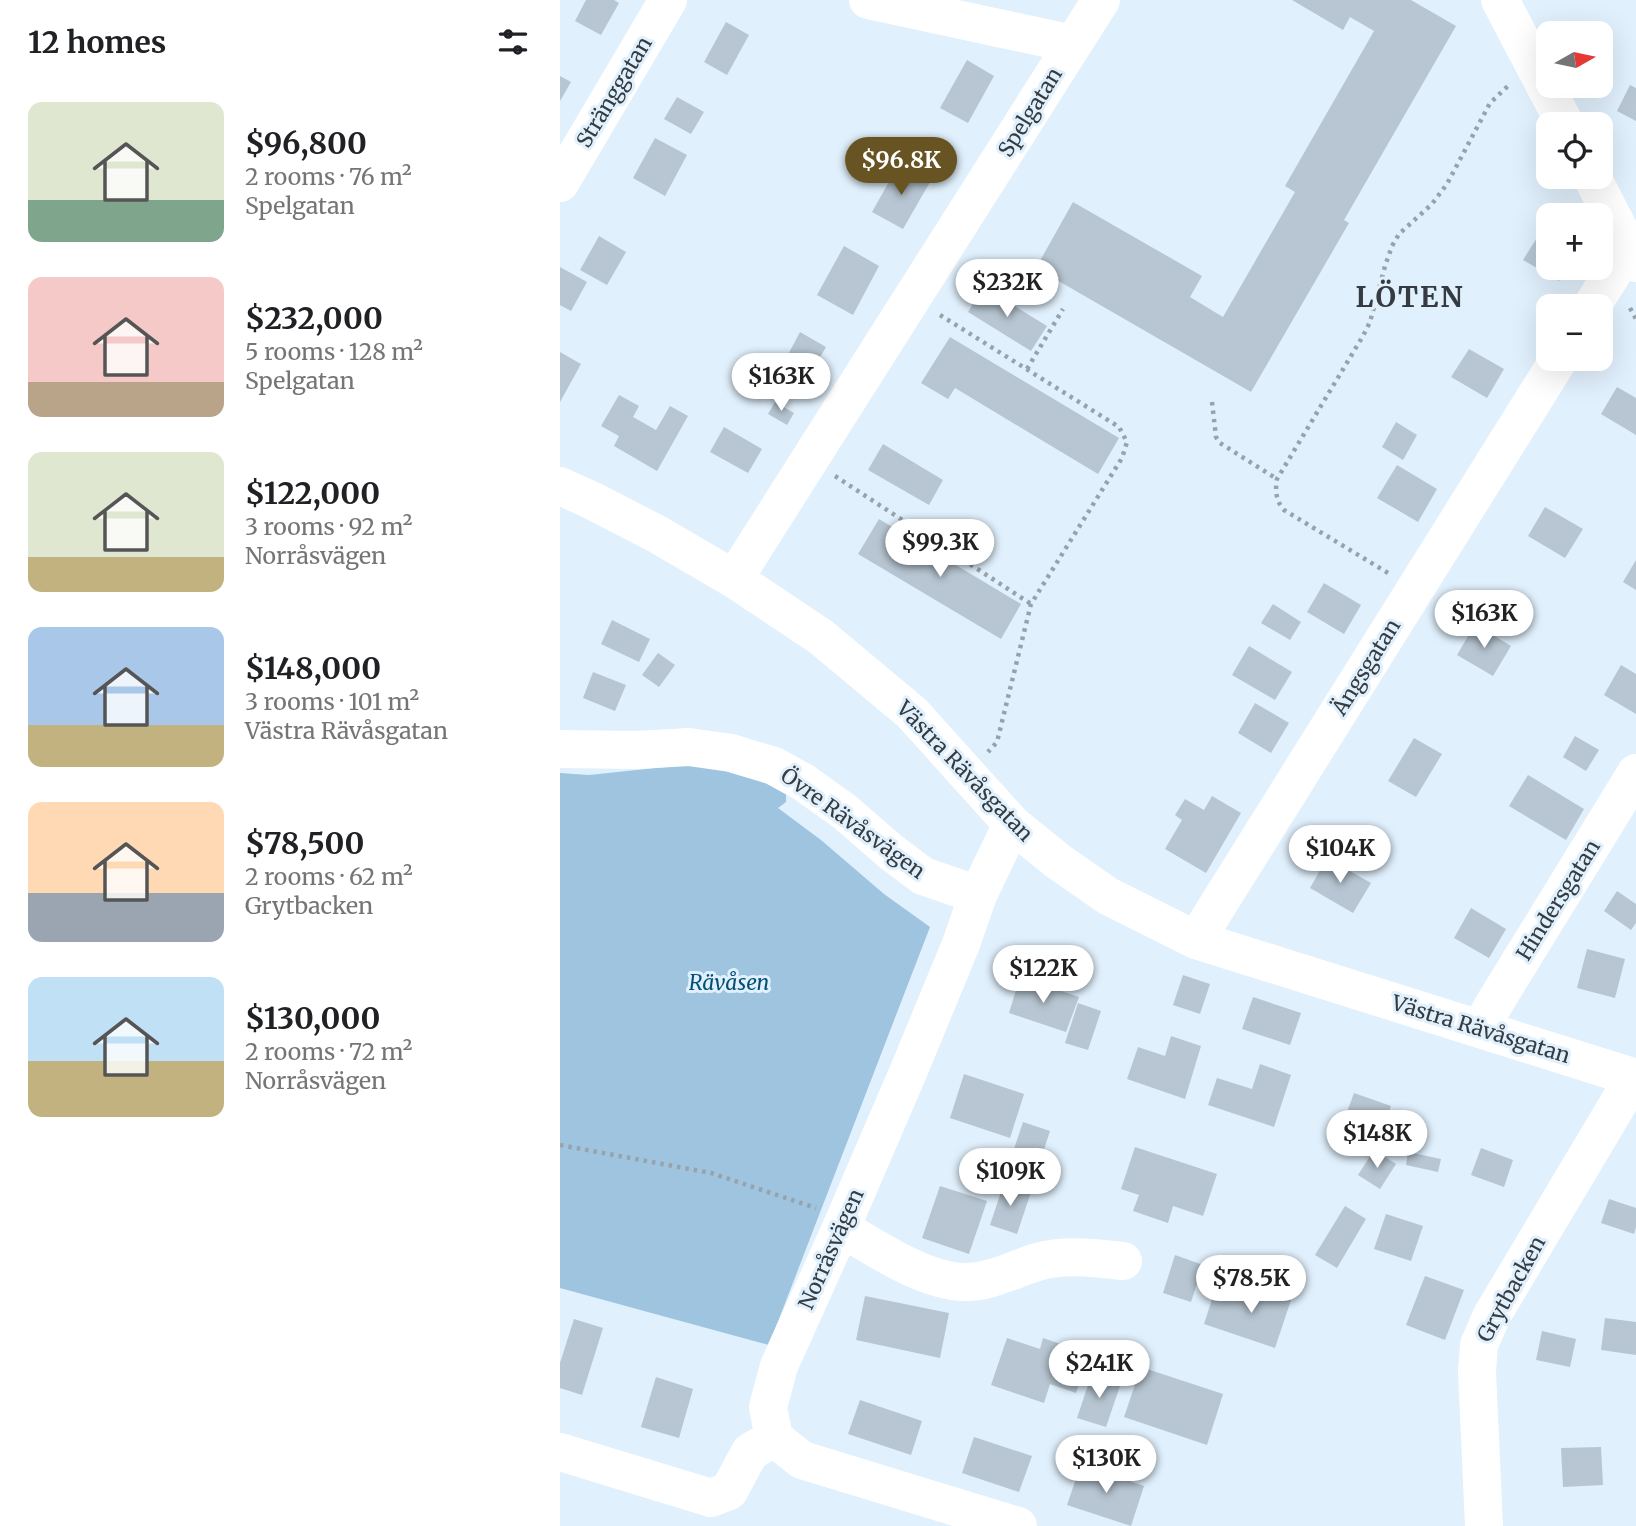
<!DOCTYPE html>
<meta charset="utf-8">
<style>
body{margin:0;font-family:Merriweather,serif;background:#f6f6f6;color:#202124;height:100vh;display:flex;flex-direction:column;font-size:26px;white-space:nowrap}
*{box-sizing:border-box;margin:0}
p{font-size:23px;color:#757577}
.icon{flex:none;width:38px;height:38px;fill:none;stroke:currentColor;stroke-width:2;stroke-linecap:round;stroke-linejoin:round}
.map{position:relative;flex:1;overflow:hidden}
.details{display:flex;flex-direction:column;background:#fff;width:560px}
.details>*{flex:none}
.needle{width:46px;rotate:81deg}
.buttons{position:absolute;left:976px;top:21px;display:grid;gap:14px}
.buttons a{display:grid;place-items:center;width:77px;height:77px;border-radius:14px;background:#fff;box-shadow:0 7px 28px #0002;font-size:35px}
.price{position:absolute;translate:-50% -60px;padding:0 16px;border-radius:24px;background:#fff;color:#222;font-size:23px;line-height:46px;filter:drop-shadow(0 2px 4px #0008)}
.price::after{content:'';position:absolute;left:50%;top:42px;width:21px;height:16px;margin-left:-10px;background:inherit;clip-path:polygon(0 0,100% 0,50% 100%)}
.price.on{background:#675422;color:#fff}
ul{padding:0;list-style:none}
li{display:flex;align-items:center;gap:21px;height:175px;padding:0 28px}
li span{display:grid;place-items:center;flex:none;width:196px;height:140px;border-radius:14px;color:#555}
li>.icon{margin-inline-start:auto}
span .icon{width:84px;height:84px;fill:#fffc;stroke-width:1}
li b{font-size:30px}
h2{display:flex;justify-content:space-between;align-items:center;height:84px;padding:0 28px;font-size:30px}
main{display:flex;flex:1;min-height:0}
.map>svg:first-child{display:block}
.green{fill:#9ec4df}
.building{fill:#b7c6d2}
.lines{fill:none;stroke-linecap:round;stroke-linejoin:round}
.path{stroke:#97a3ac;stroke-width:4.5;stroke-dasharray:3.5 5;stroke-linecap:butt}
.minor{stroke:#fff;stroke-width:38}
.labels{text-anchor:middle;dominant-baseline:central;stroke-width:6;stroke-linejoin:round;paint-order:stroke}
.street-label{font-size:21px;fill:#353b40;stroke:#e0f0fc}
.park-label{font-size:21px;font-style:italic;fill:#045074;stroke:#e0f0fc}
.district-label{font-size:28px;font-weight:bold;letter-spacing:2px;fill:#353b40;stroke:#e0f0fc}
</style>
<main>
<section class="details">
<h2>12 homes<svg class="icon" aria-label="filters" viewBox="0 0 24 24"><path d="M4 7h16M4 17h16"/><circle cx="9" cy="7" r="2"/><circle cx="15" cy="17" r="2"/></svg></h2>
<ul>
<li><span style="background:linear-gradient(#dfe7d0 70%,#7fa58c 0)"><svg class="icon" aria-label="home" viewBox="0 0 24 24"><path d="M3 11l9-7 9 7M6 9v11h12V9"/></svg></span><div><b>$96,800</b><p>2 rooms · 76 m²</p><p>Spelgatan</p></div></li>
<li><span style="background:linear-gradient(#f6c9c9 75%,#b9a48a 0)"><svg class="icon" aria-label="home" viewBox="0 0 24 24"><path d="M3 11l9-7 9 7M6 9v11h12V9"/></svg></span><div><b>$232,000</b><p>5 rooms · 128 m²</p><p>Spelgatan</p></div></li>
<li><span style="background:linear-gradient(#dfe7d0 75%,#c2b280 0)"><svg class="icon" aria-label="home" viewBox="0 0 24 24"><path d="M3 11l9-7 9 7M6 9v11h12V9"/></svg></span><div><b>$122,000</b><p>3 rooms · 92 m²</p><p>Norråsvägen</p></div></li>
<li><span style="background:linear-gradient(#a9c7e8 70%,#c2b280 0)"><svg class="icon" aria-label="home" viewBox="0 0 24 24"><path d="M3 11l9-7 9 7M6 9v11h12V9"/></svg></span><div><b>$148,000</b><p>3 rooms · 101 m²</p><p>Västra Rävåsgatan</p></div></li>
<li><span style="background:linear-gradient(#ffd9b3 65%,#9aa5b1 0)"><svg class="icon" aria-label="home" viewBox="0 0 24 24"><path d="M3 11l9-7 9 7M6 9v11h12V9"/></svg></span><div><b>$78,500</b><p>2 rooms · 62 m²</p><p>Grytbacken</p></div></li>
<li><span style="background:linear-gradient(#bfe0f5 60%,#c2b280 0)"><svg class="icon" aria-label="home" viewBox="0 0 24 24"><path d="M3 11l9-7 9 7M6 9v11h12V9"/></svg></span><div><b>$130,000</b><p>2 rooms · 72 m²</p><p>Norråsvägen</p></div></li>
</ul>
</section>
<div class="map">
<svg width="1076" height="1526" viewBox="0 0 1076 1526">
<rect width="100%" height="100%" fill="#e0f0fc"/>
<path class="green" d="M144 763 226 787V802L218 808 261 840 324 894 370 927 209 1345 0 1288V773L29 775Z"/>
<g class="building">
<path d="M26 0H54L59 3 41 35 15 21Z"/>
<path d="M732 0H851L896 26 784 220 789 223 691 392 476 268 513 202 642 276 630 297 663 317 735 192 725 186 814 31 790 17 783 30Z"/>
<path d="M166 22 189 35 167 75 144 62Z"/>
<path d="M407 60 434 76 408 123 380 108Z"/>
<path d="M0 76 11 82 0 101Z"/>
<path d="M1070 85 1076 88V121L1057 111Z"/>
<path d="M117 97 144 112 131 134 104 119Z"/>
<path d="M95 138 127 155 105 196 73 178Z"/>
<path d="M339 164 370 182 343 229 312 212Z"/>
<path d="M980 233 989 238V268H1007L999 281 963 260Z"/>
<path d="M39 236 66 252 47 285 20 270Z"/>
<path d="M284 246 319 266 293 315 257 295Z"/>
<path d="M0 267 27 282 11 311 0 305Z"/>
<path d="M423 287 487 326 471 351 408 312Z"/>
<path d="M240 332 266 347 247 380 222 366Z"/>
<path d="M390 337 559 438 538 474 395 388 388 399 361 383Z"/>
<path d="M909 349 944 369 927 398 891 377Z"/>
<path d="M0 352 21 364 0 402Z"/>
<path d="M1057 387 1076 398V435L1041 414Z"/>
<path d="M59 395 79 406 73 417 96 430 110 406 128 416 97 471 54 446 59 436 41 426Z"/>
<path d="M215 402 234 413 227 425 208 414Z"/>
<path d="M836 422 857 435 843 460 822 447Z"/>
<path d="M164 427 202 449 188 473 150 452Z"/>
<path d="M323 444 383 480 369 505 308 470Z"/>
<path d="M837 465 877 489 858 522 817 498Z"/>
<path d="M985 507 1023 529 1005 558 968 536Z"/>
<path d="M319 519 461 604 441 639 298 554Z"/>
<path d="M1076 560V590L1063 582Z"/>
<path d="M764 583 801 605 784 634 747 612Z"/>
<path d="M713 604 741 622 730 640 701 623Z"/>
<path d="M52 620 90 639 79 662 41 644Z"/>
<path d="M915 624 951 646 933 676 897 655Z"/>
<path d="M689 646 732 672 715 700 672 675Z"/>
<path d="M98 653 115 665 99 687 82 675Z"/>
<path d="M1061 665 1076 674V714L1044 695Z"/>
<path d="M33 672 66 685 55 711 23 698Z"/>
<path d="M695 703 729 723 711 753 678 733Z"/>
<path d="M1015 736 1039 750 1026 771 1003 757Z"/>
<path d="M854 738 882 754 856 797 828 781Z"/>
<path d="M968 775 1024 809 1006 840 949 806Z"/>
<path d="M652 796 681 813 646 873 605 849 622 820 615 815 625 799 644 810Z"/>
<path d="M767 858 811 883 793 913 750 888Z"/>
<path d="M1057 891 1076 904V923L1071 930 1044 911Z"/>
<path d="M911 908 946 929 929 958 894 938Z"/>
<path d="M1027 949 1065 959 1055 998 1017 988Z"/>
<path d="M623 975 650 984 640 1014 613 1005Z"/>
<path d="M460 977 519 997 506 1032 449 1013Z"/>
<path d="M693 997 741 1013 730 1045 682 1029Z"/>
<path d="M518 1003 541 1011 528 1050 505 1043Z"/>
<path d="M611 1036 641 1046 625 1099 567 1079 578 1047 605 1056Z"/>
<path d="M700 1064 731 1075 714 1127 648 1105 657 1078 692 1089Z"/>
<path d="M404 1074 464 1094 450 1138 390 1118Z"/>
<path d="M794 1093 831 1106 822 1133 784 1120Z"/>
<path d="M463 1122 490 1131 479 1165 452 1155Z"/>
<path d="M575 1147 657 1174 643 1216 613 1206 608 1223 573 1211 579 1195 561 1189Z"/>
<path d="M921 1148 953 1160 944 1187 911 1175Z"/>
<path d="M814 1150 836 1164 820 1189 798 1175Z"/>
<path d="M848 1152 881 1159 878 1172 846 1165Z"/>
<path d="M444 1183 471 1192 457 1234 430 1225Z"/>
<path d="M380 1186 427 1201 409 1254 362 1238Z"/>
<path d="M1049 1199 1076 1208V1227L1074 1234 1041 1223Z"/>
<path d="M785 1206 806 1219 777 1268 755 1255Z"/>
<path d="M826 1214 863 1226 851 1261 814 1249Z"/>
<path d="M615 1255 643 1265 631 1302 603 1293Z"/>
<path d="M865 1276 904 1290 885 1340 846 1325Z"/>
<path d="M693 1283 732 1297 715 1348 644 1324 655 1290 687 1302Z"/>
<path d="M305 1296 389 1313 380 1358 296 1340Z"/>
<path d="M1045 1318 1076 1322V1355L1041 1350Z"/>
<path d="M14 1319 43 1328 22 1395 0 1388V1363Z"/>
<path d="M982 1331 1016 1339 1010 1367 976 1360Z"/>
<path d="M447 1338 480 1349 483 1338 530 1354 516 1393 490 1384 484 1403 431 1385Z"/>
<path d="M581 1367 663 1394 647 1445 564 1417Z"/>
<path d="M532 1373 561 1383 546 1427 517 1418Z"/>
<path d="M96 1377 133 1389 119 1438 81 1427Z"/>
<path d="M300 1400 362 1421 351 1455 288 1434Z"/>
<path d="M414 1437 472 1456 459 1492 402 1473Z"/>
<path d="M1041 1447 1043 1485 1003 1487 1001 1448Z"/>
<path d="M521 1464 584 1486 571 1526 507 1505Z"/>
</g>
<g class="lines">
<g class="path">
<path d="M1070 308 1076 319"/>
<path d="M380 315 559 427 567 442 562 458 471 604 437 742 428 752"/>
<path d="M467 369 503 309"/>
<path d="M652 402 656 437 660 443 717 479"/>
<path d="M275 476 471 604"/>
<path d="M828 573 724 510C716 501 715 491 717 479L803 336 810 322 825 266 832 246 839 234 872 204 887 184 930 103 949 85"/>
<path d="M0 1145 151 1173 256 1208"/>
</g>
<g class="minor">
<path d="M308 0 513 44"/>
<path d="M940 0 1005 124"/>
<path d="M1032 177 1076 263"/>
<path d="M0 183 108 0"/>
<path d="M1032 306 1068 248 1076 245"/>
<path d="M0 486 31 500 97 534 174 579 261 637 352 713 452 824 499 862 548 896 636 940 1076 1078"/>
<path d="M174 579 541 0"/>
<path d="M0 749 77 750 129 747 171 753 214 766 243 782 285 812 331 852 363 876 418 895"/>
<path d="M452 824 418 895 401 944 349 1070 281 1228 219 1366 208 1407 214 1438 242 1460 458 1526"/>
<path d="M636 940 999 359"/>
<path d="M920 1029 934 1004 1076 773"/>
<path d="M281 1228C315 1248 364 1281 404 1282 429 1283 454 1269 477 1262 506 1254 534 1258 563 1261"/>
<path d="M0 1452 151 1498 169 1491 190 1452 214 1438"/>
<path d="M924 1526 917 1371 919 1345 931 1317 1074 1077"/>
</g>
</g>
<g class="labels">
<g class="street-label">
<text transform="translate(54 92) rotate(-59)">Stränggatan</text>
<text transform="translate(470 112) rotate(-58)">Spelgatan</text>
<text transform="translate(806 667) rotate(-58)">Ängsgatan</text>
<text transform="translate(405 771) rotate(46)">Västra Rävåsgatan</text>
<text transform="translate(293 823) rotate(36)">Övre Rävåsvägen</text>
<text transform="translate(998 900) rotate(-58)">Hindersgatan</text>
<text transform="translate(921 1029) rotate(17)">Västra Rävåsgatan</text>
<text transform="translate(271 1249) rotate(-66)">Norråsvägen</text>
<text transform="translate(951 1289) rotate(-61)">Grytbacken</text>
</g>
<g class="park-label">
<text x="169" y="982">Rävåsen</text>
</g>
<g class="district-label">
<text x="850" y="297">LÖTEN</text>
</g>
</g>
</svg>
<div class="buttons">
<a><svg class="needle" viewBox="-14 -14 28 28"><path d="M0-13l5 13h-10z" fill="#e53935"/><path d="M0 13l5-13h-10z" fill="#757577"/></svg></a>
<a><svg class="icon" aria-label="locate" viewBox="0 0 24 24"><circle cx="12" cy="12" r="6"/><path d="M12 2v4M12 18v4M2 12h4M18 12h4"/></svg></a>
<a>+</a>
<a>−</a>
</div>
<b class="price on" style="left:341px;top:197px">$96.8K</b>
<b class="price" style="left:447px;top:319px">$232K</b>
<b class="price" style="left:221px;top:413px">$163K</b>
<b class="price" style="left:380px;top:579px">$99.3K</b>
<b class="price" style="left:924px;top:650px">$163K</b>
<b class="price" style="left:780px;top:885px">$104K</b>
<b class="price" style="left:483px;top:1005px">$122K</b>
<b class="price" style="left:817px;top:1170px">$148K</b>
<b class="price" style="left:450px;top:1208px">$109K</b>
<b class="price" style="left:691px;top:1315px">$78.5K</b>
<b class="price" style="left:539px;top:1400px">$241K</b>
<b class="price" style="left:546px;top:1495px">$130K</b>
</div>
</main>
